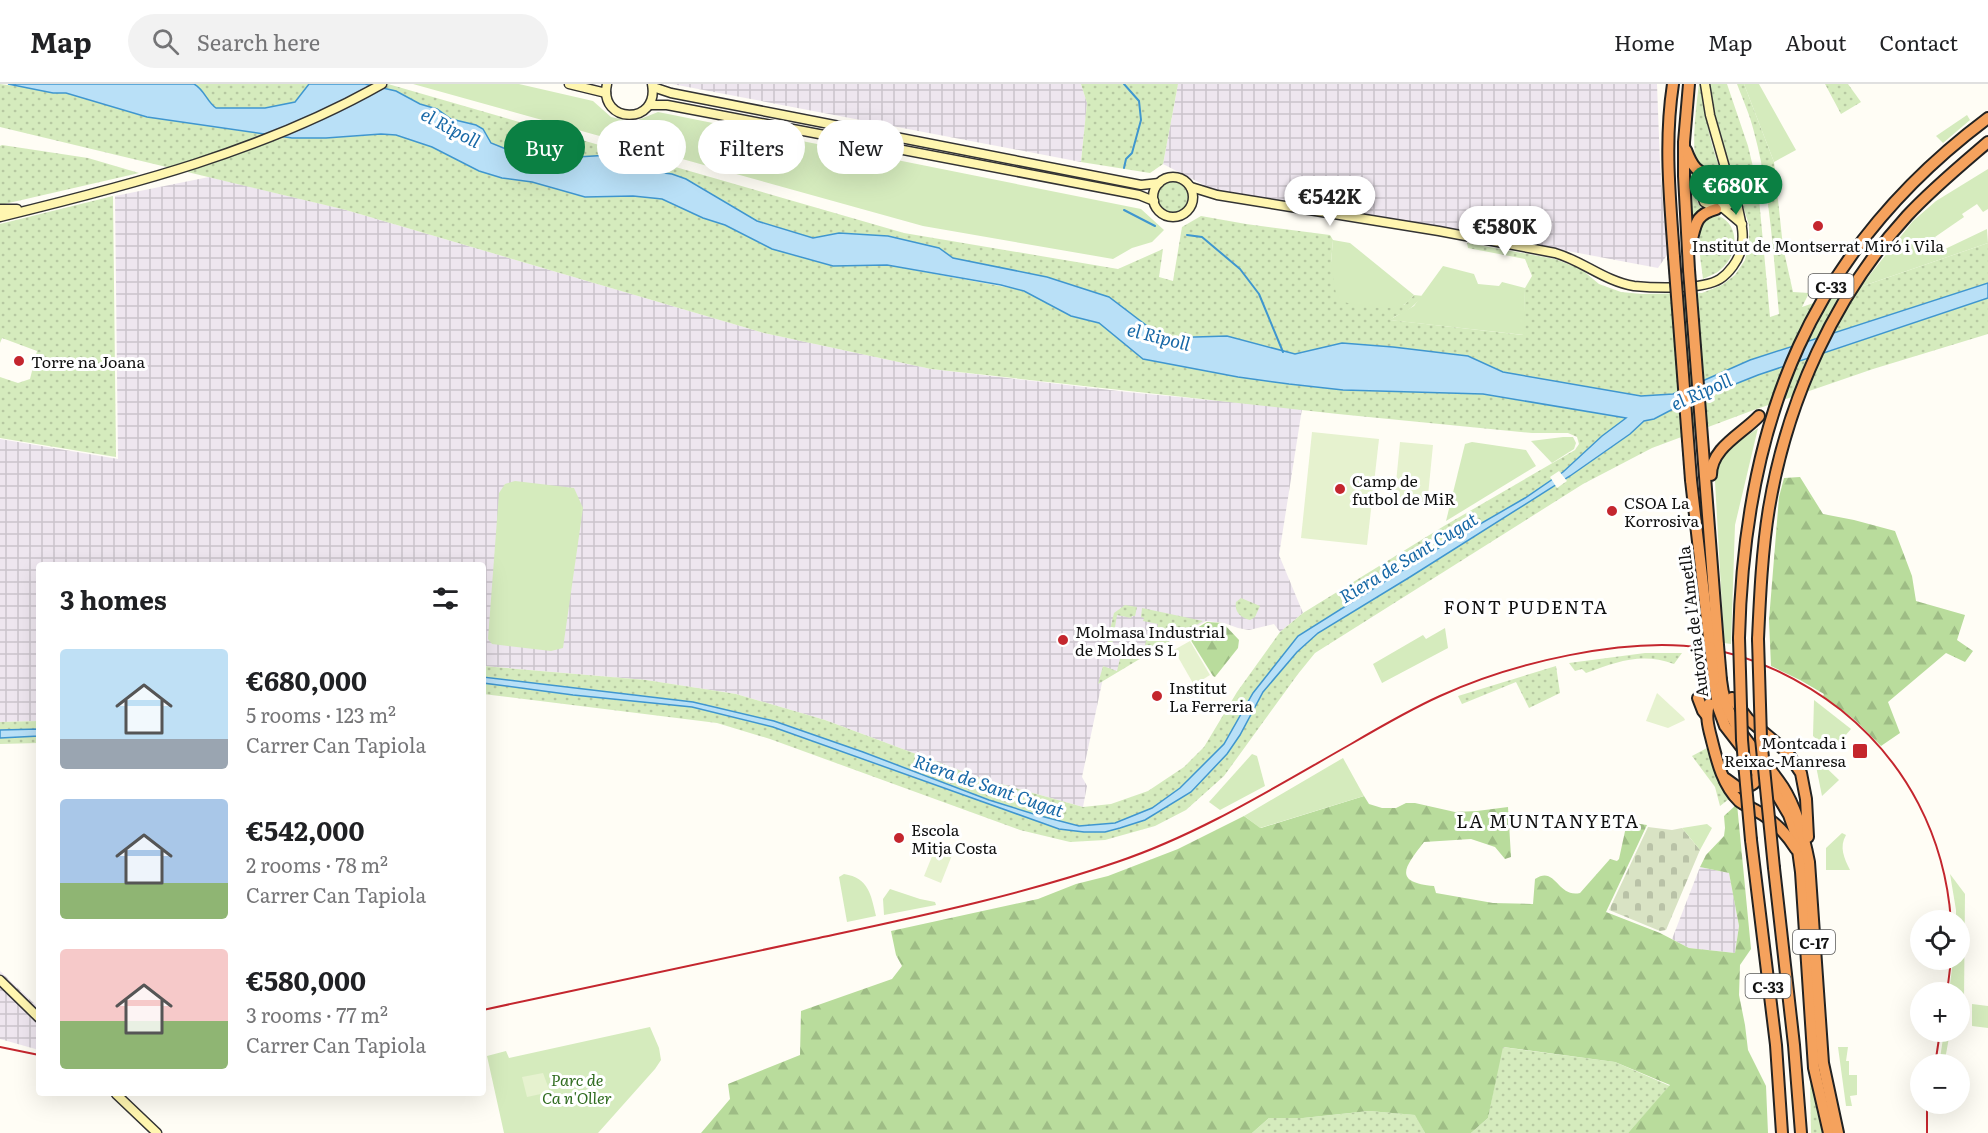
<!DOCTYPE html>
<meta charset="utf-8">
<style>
body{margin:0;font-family:Literata,serif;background:#f2f2f2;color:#202124;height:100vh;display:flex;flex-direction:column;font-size:22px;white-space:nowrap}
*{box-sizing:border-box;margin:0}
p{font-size:20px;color:#757577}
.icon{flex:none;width:33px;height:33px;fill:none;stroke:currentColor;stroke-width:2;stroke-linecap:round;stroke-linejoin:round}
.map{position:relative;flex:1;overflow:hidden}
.sheet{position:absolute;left:36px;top:478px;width:450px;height:534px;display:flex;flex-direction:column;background:#fff;border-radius:6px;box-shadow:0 6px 24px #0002}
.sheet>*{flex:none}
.hud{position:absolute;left:504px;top:36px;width:570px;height:54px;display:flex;gap:12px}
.buttons{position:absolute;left:1910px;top:826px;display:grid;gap:12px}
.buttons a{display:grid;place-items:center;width:60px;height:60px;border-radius:50%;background:#fff;box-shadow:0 6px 24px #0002;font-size:30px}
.price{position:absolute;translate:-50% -51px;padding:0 14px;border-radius:21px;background:#fff;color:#222;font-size:20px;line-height:39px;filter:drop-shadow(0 2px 3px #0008)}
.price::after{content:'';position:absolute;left:50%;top:36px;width:18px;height:14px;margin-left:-9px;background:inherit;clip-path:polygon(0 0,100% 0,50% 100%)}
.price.selected{background:#0b8043;color:#fff}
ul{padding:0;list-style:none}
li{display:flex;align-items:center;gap:18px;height:150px;padding:0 24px}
li span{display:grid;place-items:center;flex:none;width:168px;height:120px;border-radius:6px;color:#555}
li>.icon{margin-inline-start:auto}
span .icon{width:72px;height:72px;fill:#fffc;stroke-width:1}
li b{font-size:26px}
h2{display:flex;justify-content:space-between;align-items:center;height:72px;padding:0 24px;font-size:26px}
.chip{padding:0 21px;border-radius:27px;background:#fff;box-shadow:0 6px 24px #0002;font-size:21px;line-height:54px}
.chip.selected{background:#0b8043;color:#fff}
header{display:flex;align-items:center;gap:36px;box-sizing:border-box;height:84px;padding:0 30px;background:#fff;border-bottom:2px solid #e0e0e0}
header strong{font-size:28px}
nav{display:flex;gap:33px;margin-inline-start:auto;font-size:21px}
.search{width:420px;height:54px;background:#f2f2f2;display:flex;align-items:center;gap:15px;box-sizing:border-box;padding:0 21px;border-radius:33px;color:#757577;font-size:22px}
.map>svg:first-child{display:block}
.industrial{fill:url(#industrial-grid)}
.grass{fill:url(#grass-dots)}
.forest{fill:url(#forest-firs)}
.cemetery{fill:url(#cemetery-stones)}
.park{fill:#d5ebbd}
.pitch{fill:#e6f2cf}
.water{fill:#b9e0f7;stroke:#3f96cf;stroke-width:1.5}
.pier{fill:#fffdf5}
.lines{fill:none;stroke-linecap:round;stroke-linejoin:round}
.stream{stroke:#3f96cf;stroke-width:2}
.secondary-casing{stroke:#333;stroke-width:11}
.highway-casing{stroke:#222;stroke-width:14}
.secondary{stroke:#fff6b0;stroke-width:8}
.highway{stroke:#f5a25d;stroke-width:10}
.rail{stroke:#c4262e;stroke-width:2}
.highway-bridge-casing{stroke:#222;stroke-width:14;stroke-linecap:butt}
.highway-bridge{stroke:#f5a25d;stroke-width:10}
.poi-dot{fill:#c4262e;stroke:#fff;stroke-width:2}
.labels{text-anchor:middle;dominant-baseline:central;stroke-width:6;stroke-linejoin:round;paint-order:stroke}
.shield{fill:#fff;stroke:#585858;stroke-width:1.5}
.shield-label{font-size:15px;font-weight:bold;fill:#111}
.poi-label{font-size:16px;fill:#111;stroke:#fff;text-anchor:start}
.street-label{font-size:16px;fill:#111;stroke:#fff}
.park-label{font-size:16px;font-style:italic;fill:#2f6b1f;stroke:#fff}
.water-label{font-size:18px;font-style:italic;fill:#1768a6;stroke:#fff}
.neighbourhood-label{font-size:18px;letter-spacing:1.5px;fill:#111;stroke:#fff}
</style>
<header>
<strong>Map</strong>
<div class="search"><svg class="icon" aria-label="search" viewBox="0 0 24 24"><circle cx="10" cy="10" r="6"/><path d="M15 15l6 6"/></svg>Search here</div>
<nav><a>Home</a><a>Map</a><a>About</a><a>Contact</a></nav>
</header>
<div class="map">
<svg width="1988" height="1049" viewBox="0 0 1988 1049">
<defs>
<pattern id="industrial-grid" width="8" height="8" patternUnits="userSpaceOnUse" patternTransform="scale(1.5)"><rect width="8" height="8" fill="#eee6ef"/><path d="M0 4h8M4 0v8" fill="none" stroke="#cbc4cc"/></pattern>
<pattern id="grass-dots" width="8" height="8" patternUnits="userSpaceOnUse" patternTransform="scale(1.5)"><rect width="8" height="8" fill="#d5ebbd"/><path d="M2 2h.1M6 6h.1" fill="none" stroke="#b6c8a1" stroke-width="1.8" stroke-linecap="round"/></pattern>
<pattern id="forest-firs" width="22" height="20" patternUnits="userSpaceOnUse" patternTransform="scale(1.5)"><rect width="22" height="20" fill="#b9dc9c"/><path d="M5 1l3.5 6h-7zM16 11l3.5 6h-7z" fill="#9ebc85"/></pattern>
<pattern id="cemetery-stones" width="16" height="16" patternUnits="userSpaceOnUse" patternTransform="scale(1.5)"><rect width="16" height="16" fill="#d9e3c4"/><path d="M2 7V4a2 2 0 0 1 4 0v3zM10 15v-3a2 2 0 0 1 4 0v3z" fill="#b9c2a7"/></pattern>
</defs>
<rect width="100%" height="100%" fill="#fffdf5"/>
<g class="industrial">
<path d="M672 0H1081L1087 19 1081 78Z"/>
<path d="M1178 0H1657L1660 80 1667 171 1658 184 1451 145 1209 106 1202 100 1163 80Z"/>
<path d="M209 93 346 126 764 249 931 285 1127 308 1302 325 1279 471 1303 529 1280 548 1274 540 1249 546 1238 544 1224 539 1206 537 1103 594 1082 693 1087 702 1083 723 983 695 825 636 736 610 646 596 483 582V482H39V637L0 638V355L118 375 115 112Z"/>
<path d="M1700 783 1729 789 1739 842 1735 869 1689 864 1672 855Z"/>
<path d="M0 887 39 924V966L0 955Z"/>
</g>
<g class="grass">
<path d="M0 0 66 9 147 33 292 54H326L381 50 396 51 432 63 479 87 502 94 532 98 585 113 633 112 662 115 703 134 725 141 772 165 833 182 887 181 1016 205 1031 210 1071 232 1099 239 1143 275 1238 293 1289 300 1343 306 1483 310 1627 334 1602 352 1563 388 1525 414 1430 469 1298 552 1253 609 1224 660 1180 704 1152 724 1115 739 1079 742 1037 731 989 716 863 668 774 637 693 618 483 593V582L646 596 736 610 825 636 983 695 1083 723 1111 720 1148 707 1184 683 1204 663 1237 608 1280 548 1303 529 1444 442 1575 366 1579 360 1577 353 1568 349H1532L1338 330 931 285 764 249 346 126 0 43Z"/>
<path d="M194 0H309L295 18 265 24H216C207 18 204 5 194 0Z"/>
<path d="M365 0H388L904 149 1118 185 1163 165 1159 193 1173 197 1182 143 1201 132 1246 140 1330 151 1333 156 1331 179 1404 221 1414 211 1423 212C1417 218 1411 225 1403 229 1398 231 1395 232 1390 236L1523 251 1525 204 1532 192 1525 175 1468 164 1467 159 1555 175 1581 185 1599 200 1621 208 1642 210 1702 209 1722 201 1735 191 1745 176 1749 158V141L1742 119 1741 104 1725 74 1712 22 1709 0H1727L1748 62 1758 104 1770 233 1779 230C1773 168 1770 107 1754 48 1750 31 1743 16 1737 0H1744L1774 78 1783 163 1793 208 1809 209 1802 223 1988 159V199L1750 276 1673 310 1641 312 1572 301 1503 288 1468 272 1342 259 1295 270 1227 252 1163 254 1109 213 1047 193 953 174 939 164 888 152 839 149 813 154 757 137 694 99 656 88 649 82 622 74 610 71 560 74 538 72 522 67 506 65 491 59 483 45 476 41 451 35 437 25 420 20 396 7Z"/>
<path d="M1081 0H1178L1163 80 1150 89 1081 78 1087 19Z"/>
<path d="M1699 0H1701C1704 29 1710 58 1720 85 1713 85 1703 87 1698 81 1690 69 1697 15 1699 0Z"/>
<path d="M1825 0H1848L1861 18 1841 30Z"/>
<path d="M2 61 88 74 139 89 0 121V62Z"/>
<path d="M1690 85 1700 94C1694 106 1694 115 1702 125L1696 129 1692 137Z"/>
<circle cx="1718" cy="108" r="13"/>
<circle cx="1173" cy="113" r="16"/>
<path d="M113 112 116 373 0 354V293L18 299 30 295 37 267 2 254 0 259V140Z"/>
<path d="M1719 132C1741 142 1738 172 1720 186 1716 190 1708 192 1703 195 1701 174 1690 134 1719 132Z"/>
<path d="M1988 214V250L1873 285 1751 327 1652 364 1583 400 1315 569 1298 590 1224 692 1186 726 1155 742 1105 756 1070 758 1020 746 770 655 717 639 483 610V599L573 611 692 623 773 643 1059 745 1105 748 1120 744 1145 736 1191 708 1227 670 1240 651 1263 608 1297 568 1318 549 1410 493 1570 392 1630 350 1644 337 1654 335 1675 324 1758 291Z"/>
<path d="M1241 514 1260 522 1255 533 1250 536C1241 534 1234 528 1236 518Z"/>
<path d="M1125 521 1137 523 1135 532H1132L1131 534 1117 531 1112 561 1107 560 1108 557H1110L1112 551 1109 550 1114 529Z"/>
<path d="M1142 524 1203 537 1098 600 1103 582 1117 587 1121 571 1137 573 1139 565 1144 566 1146 557 1141 555 1142 552 1155 554 1158 540 1143 537 1144 534 1141 533Z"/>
<path d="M1645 569H1682L1674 580C1641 568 1617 578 1586 589L1582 585 1575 587 1569 579Z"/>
<path d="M1556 582 1560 609 1529 624 1516 598 1462 620 1458 612Z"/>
<path d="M39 637V645L0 646V638Z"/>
<path d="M39 652V659L0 660V654Z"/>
<path d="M1707 664 1729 715 1720 722 1715 703 1692 672Z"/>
<path d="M1502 963 1615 978 1670 1002 1628 1049H1471L1488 1034Z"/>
<path d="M1810 995 1827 1049H1811Z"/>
<path d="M1369 1027 1416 1031 1425 1049H1252L1269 1034H1303Z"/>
</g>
<g class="forest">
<path d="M1800 393 1823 430 1854 436 1895 447 1912 492 1916 517 1965 531 1957 556 1973 567 1965 578 1946 569 1888 618 1900 649 1881 662 1855 636 1823 612 1824 610 1800 596 1771 582 1769 536 1779 413 1784 394Z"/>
<path d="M1207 538 1223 539 1239 556 1238 564 1215 593 1213 592 1187 550Z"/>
<path d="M1364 712 1369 720 1382 724H1396L1406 719H1415L1455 728 1477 727 1508 723 1511 773 1505 775 1495 763 1471 755 1424 758C1405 783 1392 798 1434 802L1436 809 1493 819 1533 820 1535 795C1556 781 1557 814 1580 809L1610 775 1617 777 1619 775 1627 738 1647 741 1606 828 1660 849 1689 864 1735 869 1739 842 1729 789 1700 783 1706 771 1724 752 1725 744 1724 732 1737 720 1751 865 1740 881 1739 911 1745 941 1748 966 1766 1002 1768 1049H1628L1670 1001 1615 978 1503 963 1488 1034 1471 1049H1425L1415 1031 1369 1027 1303 1034H1269L1252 1049H701L730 1015 728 1000 800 971 801 927 892 895 902 882 896 871 891 847 1038 815 1076 800 1108 792 1178 765 1244 732 1261 744Z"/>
</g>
<path class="cemetery" d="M1648 743 1672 746 1682 744 1700 766 1666 846 1660 847 1609 826Z"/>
<g class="park">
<path d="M413 0H519L593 17 611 33 633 38 658 28 1141 125 1164 146 1152 158 1132 164 1113 175 923 142Z"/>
<path d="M1744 0H1759L1796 66 1774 78Z"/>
<path d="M1967 31 1970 36 1943 59 1936 52Z"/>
<path d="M1988 85V125L1983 128 1977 120 1962 130 1964 133 1935 153 1943 166 1987 145 1988 159 1860 203 1913 137 1936 117Z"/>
<path d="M1333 156 1350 159 1414 211C1411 214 1407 220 1403 221 1387 228 1353 221 1337 216L1331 179Z"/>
<path d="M1443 182 1474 190 1478 200 1499 202 1502 198 1525 204 1524 251 1389 236 1414 222Z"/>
<path d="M1758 344 1735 441 1731 560 1724 559 1714 379 1727 366Z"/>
<path d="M1563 353H1573L1576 359 1574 365 1552 379 1531 357Z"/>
<path d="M1472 358 1526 366 1536 382 1446 437 1465 360Z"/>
<path d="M515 397 574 404 583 424 563 564 551 567 492 560 488 555 499 409 505 400Z"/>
<path d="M1445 544 1448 564 1382 599 1373 580 1423 551 1426 555Z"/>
<path d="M1814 616 1851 645 1831 668 1813 652Z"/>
<path d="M1252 670 1257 672 1265 702 1220 726 1209 718Z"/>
<path d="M1814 672 1839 696 1822 712Z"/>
<path d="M1343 674 1364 712 1260 744 1244 732Z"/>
<path d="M1707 740 1712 744 1700 766 1682 744Z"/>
<path d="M1842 749 1846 751C1839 763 1844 774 1850 786H1826V764Z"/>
<path d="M844 790C869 794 871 811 876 832L847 838 839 793Z"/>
<path d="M1950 790 1965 810 1964 916 1959 926V909H1949L1953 876H1959V837H1956V826Z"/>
<path d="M890 805 920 815 935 818 936 821 884 831 883 815Z"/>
<path d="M1972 920 1988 922V944L1972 942Z"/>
<path d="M650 943 659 964 661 976 655 985 598 1049H504L487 972 506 967 509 974Z"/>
<path d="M1944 948H1950L1944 981H1939Z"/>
<path d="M1838 963H1848L1846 977H1849V991H1857V1011L1850 1012 1852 1022H1846Z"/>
</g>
<g class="pitch">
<path d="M1312 348 1379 355 1367 461 1301 454Z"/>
<path d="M1400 358 1433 361 1427 422 1394 419Z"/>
<path d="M1190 557 1210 591 1194 601 1174 566Z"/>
<path d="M1657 609 1684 634 1685 636 1668 644 1646 637Z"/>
<path d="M937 760 954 766 941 799 924 792Z"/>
<path d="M543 989 550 1008 527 1013 522 993Z"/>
</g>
<g class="water">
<path d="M8 0H194C204 5 207 18 216 24H265L295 18 309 0H365L396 7 420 20 437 25 451 35 476 41 483 45 491 59 506 65 538 72 560 74 610 71 622 74 649 82 656 88 672 90 686 95 757 137 813 154 839 149 888 152 939 164 953 174 1047 193 1109 213 1163 254 1227 252 1295 270 1342 259 1393 263 1468 272 1503 288 1641 312 1673 310 1750 276 1988 199V214L1758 291 1675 324 1654 335 1644 337 1630 350 1570 392 1410 493 1318 549 1297 568 1263 608 1240 651 1227 670 1191 708 1145 736 1120 744 1105 748H1084L1059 745 773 643 692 623 573 611 483 599V593L693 618 774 637 863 668 989 716 1037 731 1079 742 1115 739 1152 724 1180 704 1224 660 1253 609 1298 552 1430 469 1525 414 1563 388 1602 352 1626 334 1483 310 1343 306 1289 300 1238 293 1143 275 1099 239 1071 232 1024 207 1001 201 887 181 833 182 772 165 725 141 703 134 662 115 633 112 585 113 532 98 502 94 479 87 432 63 396 51 381 50 326 54H292L147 33 66 9H53Z"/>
<path d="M39 645V652L0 654V646Z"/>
</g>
<path class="pier" d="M1559 387 1567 397 1557 404 1550 393Z"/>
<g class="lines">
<g class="stream">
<path d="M1124 0 1139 17 1141 36 1132 69 1126 75 1124 84"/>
<path d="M1124 126 1155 142"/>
<path d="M1187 151 1202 153 1240 185 1259 210 1283 268"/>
</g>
<g class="secondary-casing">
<g id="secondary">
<path d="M569 0 606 9"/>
<path d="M607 0C598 40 660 42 652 0"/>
<path d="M1705 0 1710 31 1728 94"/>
<path d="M653 3 671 9 1141 101 1159 99"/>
<path d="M650 21H667L1139 111 1154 117"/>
<circle cx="1173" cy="113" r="20"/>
<path d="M1191 103 1217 111 1439 147 1555 169C1583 177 1604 197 1634 202 1654 204 1703 206 1720 195 1729 189 1738 177 1741 166 1746 146 1738 131 1736 112 1735 108 1735 103 1733 99 1729 93 1723 92 1717 91 1704 95 1698 105 1704 118L1716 125 1729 121 1735 111"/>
<path d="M1723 124 1742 140"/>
<path d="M0 125H17"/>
<path d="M0 133C131 101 264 67 382 0"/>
<path d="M0 896 39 934"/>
<path d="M116 1010 157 1049"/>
</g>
</g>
<g class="highway-casing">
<g id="highway">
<path d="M1673 0C1664 58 1670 115 1674 173"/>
<path d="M1689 0 1684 58V92L1689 186"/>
<path d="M1686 66C1692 82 1697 90 1714 92"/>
<path d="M1691 159C1696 140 1695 131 1716 125"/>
<path d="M1693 237 1718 561"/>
<path d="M1711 391C1711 364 1742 350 1759 332"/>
<path d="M1691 396 1710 563"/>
<path d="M1739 554C1744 337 1810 167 1988 34"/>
<path d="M1758 555C1760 511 1762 467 1769 424 1787 317 1834 212 1907 132 1932 105 1960 82 1988 58"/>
<path d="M1714 596 1718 623 1725 642 1773 704 1789 731 1796 751 1801 788 1814 984 1829 1049"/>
<path d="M1721 596C1726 645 1758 665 1783 703 1797 725 1804 752 1809 778L1823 979 1838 1049"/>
<path d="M1698 614 1703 627 1707 632"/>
<path d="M1732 614 1748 635 1787 668 1801 689 1806 715 1808 753"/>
<path d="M1709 620C1705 633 1709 645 1712 657 1717 677 1723 702 1739 717 1744 721 1750 723 1755 726 1772 735 1786 749 1796 765"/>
<path d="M1726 695 1737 703C1751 704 1761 699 1756 684"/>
<path d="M1751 756 1776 961 1782 1049"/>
<path d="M1774 784 1794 961 1801 1049"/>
</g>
</g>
<use href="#secondary" class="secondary"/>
<use href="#highway" class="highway"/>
<g class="rail">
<path d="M1947 909 1951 876"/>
<path d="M483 926C593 902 703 879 814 855 916 833 1018 812 1117 778 1200 750 1275 703 1351 660 1380 643 1409 626 1440 612 1511 579 1626 552 1704 564 1753 571 1802 596 1841 626 1907 679 1945 753 1951 837"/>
<path d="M0 963 39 971"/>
<path d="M1935 981 1940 948"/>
<path d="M1927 1049V1020"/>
</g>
<g class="highway-bridge-casing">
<g id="highway-bridge">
<path d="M1674 173 1691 396"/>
<path d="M1689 186 1693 237"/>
<path d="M1739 554 1742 656 1751 756"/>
<path d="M1758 555 1761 654 1774 784"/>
<path d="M1718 561 1721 596"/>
<path d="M1710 563 1714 596"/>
</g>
</g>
<use href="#highway-bridge" class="highway-bridge"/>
</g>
<g class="poi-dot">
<circle cx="1818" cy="142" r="6"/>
<circle cx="19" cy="277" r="6"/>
<circle cx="1340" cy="405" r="6"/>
<circle cx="1612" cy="427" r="6"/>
<circle cx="1063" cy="556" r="6"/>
<circle cx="1157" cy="612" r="6"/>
<rect x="1852" y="659" width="16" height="16" rx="3"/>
<circle cx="899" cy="754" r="6"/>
</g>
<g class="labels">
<g class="shield">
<rect x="1808.5" y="190" width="45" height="24" rx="4.5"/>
<rect x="1793" y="846" width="42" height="24" rx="4.5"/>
<rect x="1745.5" y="890" width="45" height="24" rx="4.5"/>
</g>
<g class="shield-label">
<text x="1831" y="202">C-33</text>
<text x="1814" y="858">C-17</text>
<text x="1768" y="902">C-33</text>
</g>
<g class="poi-label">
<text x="1818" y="161" text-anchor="middle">Institut de Montserrat Miró i Vila</text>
<text x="31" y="277">Torre na Joana</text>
<text x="1352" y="396">Camp de<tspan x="1352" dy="18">futbol de MiR</tspan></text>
<text x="1624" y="418">CSOA La<tspan x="1624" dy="18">Korrosiva</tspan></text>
<text x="1075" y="547">Molmasa Industrial<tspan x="1075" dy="18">de Moldes S L</tspan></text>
<text x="1169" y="603">Institut<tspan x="1169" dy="18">La Ferreria</tspan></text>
<text x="1846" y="658" text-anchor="end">Montcada i<tspan x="1846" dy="18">Reixac-Manresa</tspan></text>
<text x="911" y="745">Escola<tspan x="911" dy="18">Mitja Costa</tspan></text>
</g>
<g class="street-label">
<text transform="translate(1692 538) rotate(-97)">Autovia de l'Ametlla</text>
</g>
<g class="park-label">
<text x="577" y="995">Parc de<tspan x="577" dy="18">Ca n'Oller</tspan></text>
</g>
<g class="water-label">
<text transform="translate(451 43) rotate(28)">el Ripoll</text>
<text transform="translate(1159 252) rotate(14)">el Ripoll</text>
<text transform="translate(1701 307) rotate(-24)">el Ripoll</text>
<text transform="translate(1408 473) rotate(-31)">Riera de Sant Cugat</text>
<text transform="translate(989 701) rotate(19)">Riera de Sant Cugat</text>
</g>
<g class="neighbourhood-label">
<text x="1526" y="522">FONT PUDENTA</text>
<text x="1548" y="736">LA MUNTANYETA</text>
</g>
</g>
</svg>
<div class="buttons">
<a><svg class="icon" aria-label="locate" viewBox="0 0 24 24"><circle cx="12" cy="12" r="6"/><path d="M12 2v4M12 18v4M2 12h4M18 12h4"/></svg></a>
<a>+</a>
<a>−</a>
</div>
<b class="price selected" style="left:1736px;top:132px">€680K</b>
<b class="price" style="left:1330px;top:143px">€542K</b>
<b class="price" style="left:1505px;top:173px">€580K</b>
<div class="hud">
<a class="chip selected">Buy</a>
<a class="chip">Rent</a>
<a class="chip">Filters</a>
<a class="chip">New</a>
</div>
<section class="sheet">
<h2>3 homes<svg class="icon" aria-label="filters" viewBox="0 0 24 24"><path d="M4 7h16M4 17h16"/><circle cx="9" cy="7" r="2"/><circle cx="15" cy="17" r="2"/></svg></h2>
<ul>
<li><span style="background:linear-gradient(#bfe0f5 75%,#9aa5b1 0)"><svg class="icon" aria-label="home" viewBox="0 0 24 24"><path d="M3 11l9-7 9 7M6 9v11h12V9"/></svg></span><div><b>€680,000</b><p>5 rooms · 123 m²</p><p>Carrer Can Tapiola</p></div></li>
<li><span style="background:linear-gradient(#a9c7e8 70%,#8fb573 0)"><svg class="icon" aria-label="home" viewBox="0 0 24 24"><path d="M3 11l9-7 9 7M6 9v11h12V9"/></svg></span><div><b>€542,000</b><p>2 rooms · 78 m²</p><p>Carrer Can Tapiola</p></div></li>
<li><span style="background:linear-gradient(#f6c9c9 60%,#8fb573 0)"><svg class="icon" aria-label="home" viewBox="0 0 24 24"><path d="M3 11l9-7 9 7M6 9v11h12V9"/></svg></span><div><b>€580,000</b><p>3 rooms · 77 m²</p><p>Carrer Can Tapiola</p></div></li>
</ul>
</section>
</div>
